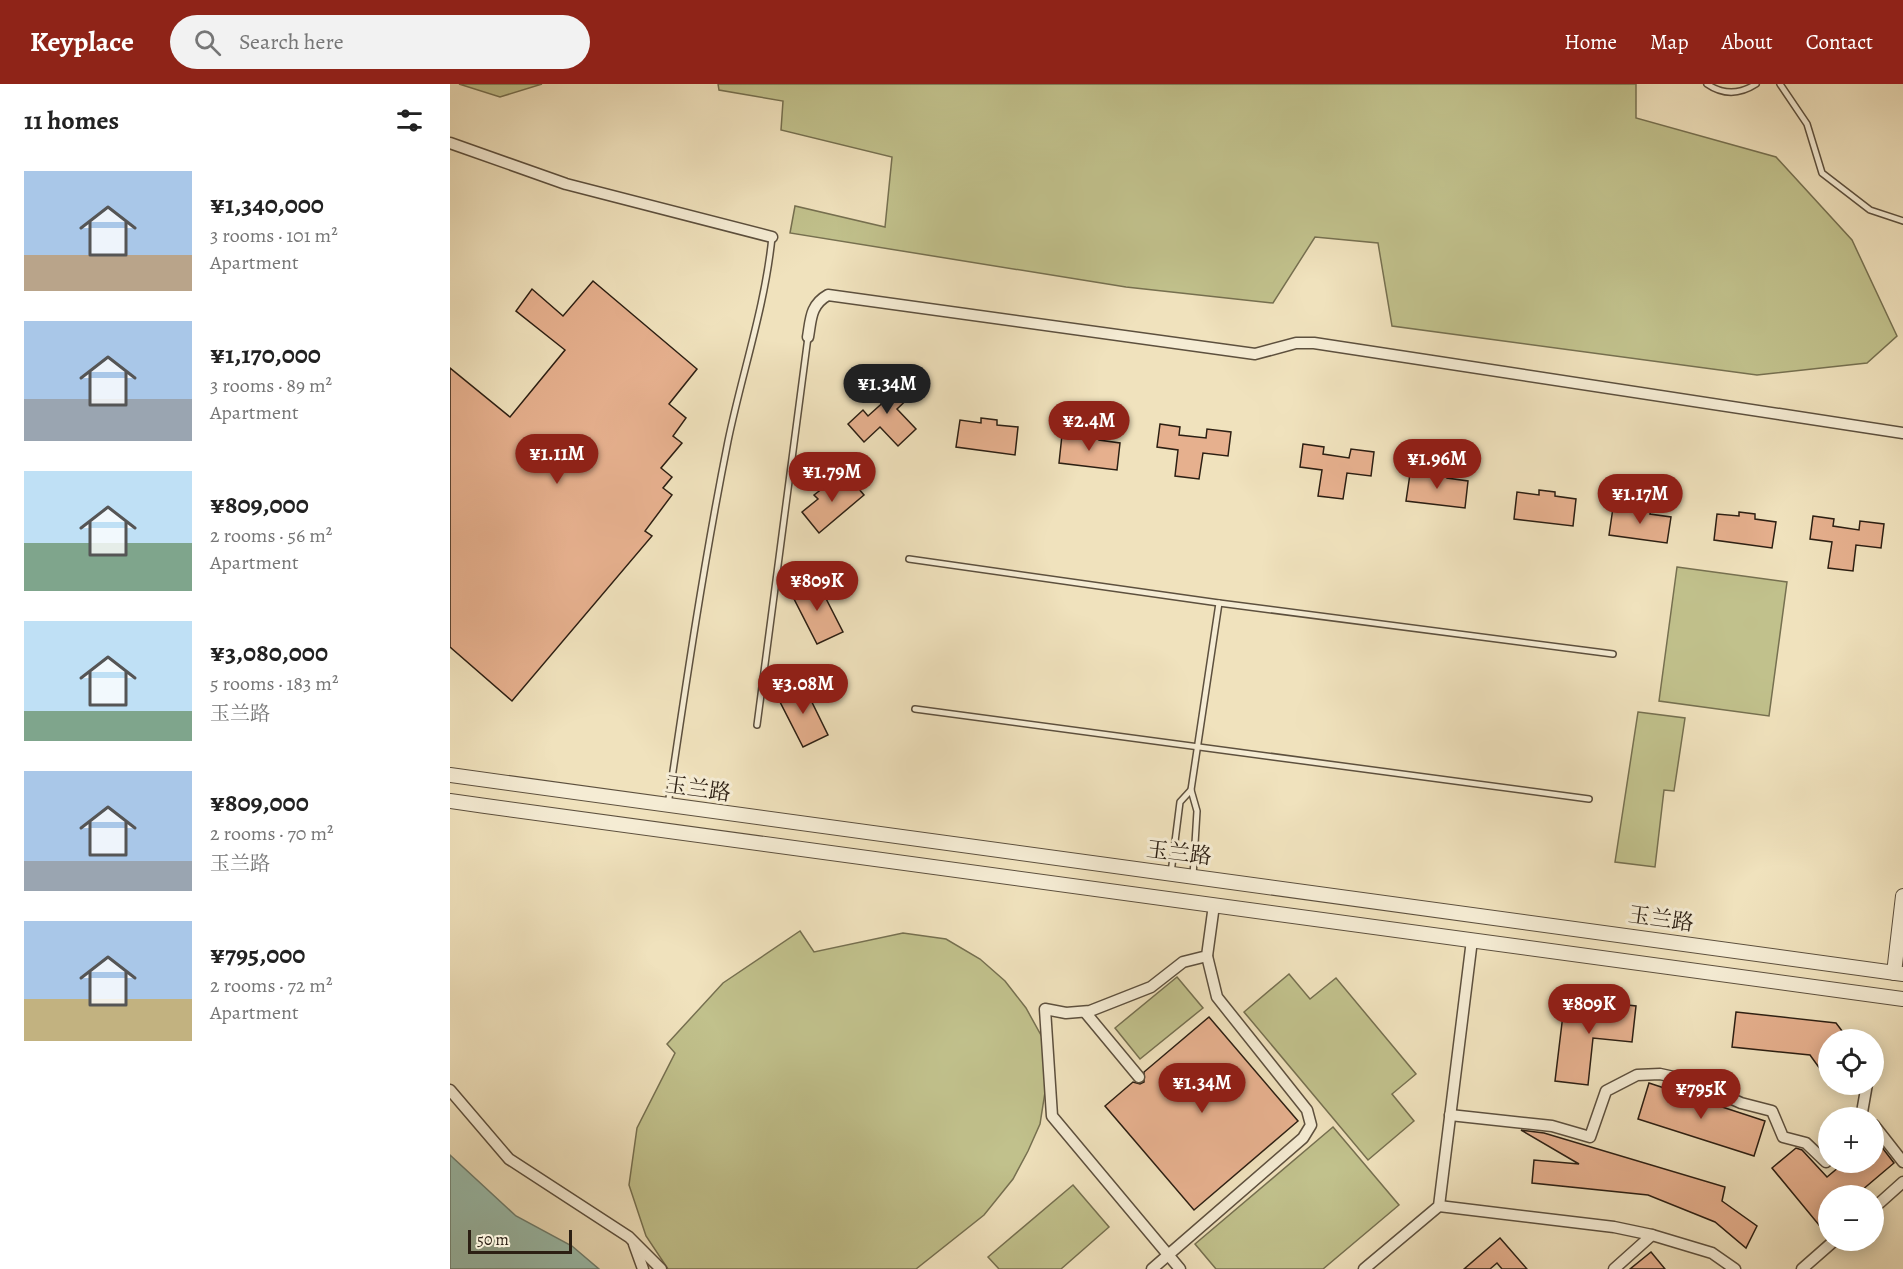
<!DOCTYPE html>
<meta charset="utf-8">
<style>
body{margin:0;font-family:Alegreya,"Noto Serif SC",serif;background:#f2f2f2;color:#222;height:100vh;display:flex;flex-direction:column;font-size:22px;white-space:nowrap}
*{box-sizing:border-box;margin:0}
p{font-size:20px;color:#767676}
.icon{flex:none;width:33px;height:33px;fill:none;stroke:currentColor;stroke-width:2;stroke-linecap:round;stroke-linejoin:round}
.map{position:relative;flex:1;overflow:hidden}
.panel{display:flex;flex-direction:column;background:#fff;width:450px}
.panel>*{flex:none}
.fabs{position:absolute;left:1368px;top:945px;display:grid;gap:12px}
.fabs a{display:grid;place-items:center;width:66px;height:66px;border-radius:50%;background:#fff;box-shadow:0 3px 15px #0003;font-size:30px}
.scale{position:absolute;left:18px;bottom:15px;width:104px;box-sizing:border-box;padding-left:6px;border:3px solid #2c1f13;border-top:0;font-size:16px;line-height:21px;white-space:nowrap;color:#2c1f13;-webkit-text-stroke:4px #f5ecd4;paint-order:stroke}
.price{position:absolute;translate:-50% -51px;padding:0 14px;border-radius:21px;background:#8f2418;color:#fff;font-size:20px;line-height:39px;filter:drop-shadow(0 2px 3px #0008)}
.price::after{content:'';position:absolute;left:50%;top:36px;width:18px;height:14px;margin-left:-9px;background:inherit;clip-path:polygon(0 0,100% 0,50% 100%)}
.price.active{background:#222;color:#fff}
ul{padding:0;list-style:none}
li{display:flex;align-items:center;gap:18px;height:150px;padding:0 24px}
li span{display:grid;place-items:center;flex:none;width:168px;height:120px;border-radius:0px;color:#555}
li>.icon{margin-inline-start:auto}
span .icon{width:72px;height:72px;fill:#fffc;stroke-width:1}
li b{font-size:26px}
h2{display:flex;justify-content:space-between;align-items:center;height:72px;padding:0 24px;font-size:26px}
header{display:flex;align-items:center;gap:36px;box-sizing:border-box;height:84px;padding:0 30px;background:#8f2418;color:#fff}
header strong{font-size:28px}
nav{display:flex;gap:33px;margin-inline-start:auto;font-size:21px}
.search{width:420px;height:54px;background:#f2f2f2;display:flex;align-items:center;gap:15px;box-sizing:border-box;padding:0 21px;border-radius:33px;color:#767676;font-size:22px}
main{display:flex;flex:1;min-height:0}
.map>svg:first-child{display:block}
.green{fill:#c1c18c;stroke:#767050;stroke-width:1.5}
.water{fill:#9bbead;stroke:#6f7e6f;stroke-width:1.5}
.building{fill:#e6b08e;stroke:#2c1f13;stroke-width:1.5}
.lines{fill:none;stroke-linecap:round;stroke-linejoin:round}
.service-casing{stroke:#5d503e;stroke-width:8}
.minor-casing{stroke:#5d503e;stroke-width:13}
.tertiary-casing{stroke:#5d503e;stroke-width:16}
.service{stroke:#f5ecd4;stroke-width:5}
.minor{stroke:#f5ecd4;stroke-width:10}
.tertiary{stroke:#f5ecd4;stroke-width:14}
.labels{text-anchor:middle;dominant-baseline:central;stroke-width:6;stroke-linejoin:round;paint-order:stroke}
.street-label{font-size:22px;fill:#2c1f13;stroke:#f5ecd4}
</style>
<header>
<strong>Keyplace</strong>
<div class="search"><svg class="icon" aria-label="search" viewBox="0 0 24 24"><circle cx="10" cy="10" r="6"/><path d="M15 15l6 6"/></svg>Search here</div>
<nav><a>Home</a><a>Map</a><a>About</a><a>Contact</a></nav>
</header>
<main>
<section class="panel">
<h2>11 homes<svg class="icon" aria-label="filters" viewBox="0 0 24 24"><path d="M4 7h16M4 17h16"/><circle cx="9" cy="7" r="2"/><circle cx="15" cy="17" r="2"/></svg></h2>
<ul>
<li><span style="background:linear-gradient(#a9c7e8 70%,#b9a48a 0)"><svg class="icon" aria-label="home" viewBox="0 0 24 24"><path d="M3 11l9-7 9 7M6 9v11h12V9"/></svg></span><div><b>¥1,340,000</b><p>3 rooms · 101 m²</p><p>Apartment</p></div></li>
<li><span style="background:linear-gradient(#a9c7e8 65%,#9aa5b1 0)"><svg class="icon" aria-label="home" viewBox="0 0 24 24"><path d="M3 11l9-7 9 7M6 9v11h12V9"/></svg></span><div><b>¥1,170,000</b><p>3 rooms · 89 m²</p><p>Apartment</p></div></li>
<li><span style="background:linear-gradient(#bfe0f5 60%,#7fa58c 0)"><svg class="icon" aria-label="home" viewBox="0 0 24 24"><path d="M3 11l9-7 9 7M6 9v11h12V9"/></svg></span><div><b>¥809,000</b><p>2 rooms · 56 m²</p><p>Apartment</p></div></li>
<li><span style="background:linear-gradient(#bfe0f5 75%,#7fa58c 0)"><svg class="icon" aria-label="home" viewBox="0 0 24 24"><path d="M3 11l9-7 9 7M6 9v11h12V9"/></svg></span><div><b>¥3,080,000</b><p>5 rooms · 183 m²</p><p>玉兰路</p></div></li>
<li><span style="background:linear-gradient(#a9c7e8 75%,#9aa5b1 0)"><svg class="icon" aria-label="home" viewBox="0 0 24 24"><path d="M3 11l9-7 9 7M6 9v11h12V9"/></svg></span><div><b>¥809,000</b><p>2 rooms · 70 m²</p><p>玉兰路</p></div></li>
<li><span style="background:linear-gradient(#a9c7e8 65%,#c2b280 0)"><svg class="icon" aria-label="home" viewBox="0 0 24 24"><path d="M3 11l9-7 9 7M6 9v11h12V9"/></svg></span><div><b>¥795,000</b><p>2 rooms · 72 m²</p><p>Apartment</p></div></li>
</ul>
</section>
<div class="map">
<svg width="1453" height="1185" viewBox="0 0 1453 1185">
<rect width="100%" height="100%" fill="#f0e2bd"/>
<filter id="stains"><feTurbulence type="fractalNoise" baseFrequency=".00333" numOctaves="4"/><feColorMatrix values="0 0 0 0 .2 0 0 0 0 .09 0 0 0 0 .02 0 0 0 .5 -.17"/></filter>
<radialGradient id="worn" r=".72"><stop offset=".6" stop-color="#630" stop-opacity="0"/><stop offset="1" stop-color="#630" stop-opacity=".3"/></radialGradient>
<g class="green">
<path d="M9 0H92L50 13Z"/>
<path d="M268 0H1186V34L1326 73 1402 156 1447 252 1417 279 1307 291 942 242 928 159 865 153 823 219 676 203 340 149 345 122 435 143 442 73 331 46 333 17 269 6Z"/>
<path d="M1227 483 1337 498 1319 632 1209 617Z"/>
<path d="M1188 628 1235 634 1224 707 1214 706 1205 783 1165 778Z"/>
<path d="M350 847 364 868 453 849 496 855 530 875 555 897 576 924 592 953 598 989 590 1040 578 1067 563 1095 534 1131 466 1185H218L196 1152 179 1101 187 1044 225 969 217 960 273 899Z"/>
<path d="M839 890 860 915 886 894 966 990 942 1010 964 1037 918 1076 794 928Z"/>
<path d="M727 893 753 924 690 975 665 944Z"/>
<path d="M883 1043 949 1121 873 1185H766L745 1160Z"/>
<path d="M623 1101 659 1143 611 1185H549L538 1173Z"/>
</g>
<path class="water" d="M0 1071 66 1132 122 1162 149 1185H0Z"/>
<g class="building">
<path d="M143 197 247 285 219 320 236 334 223 352 232 359 211 384 222 393 213 404 222 411 195 447 202 452 62 617 0 563V284L60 333 115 266 66 227 82 205 113 232Z"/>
<path d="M448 290 465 308 447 325 466 345 448 362 430 343 414 358 398 340 413 326 418 332 438 314 431 307Z"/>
<path d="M531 334 547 336V341L568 343 565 371 506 363 510 336 531 339Z"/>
<path d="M710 340 730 343 729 351 756 354 757 345 781 348 778 372 753 369 749 395 725 392 728 366 707 363Z"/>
<path d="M633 349 649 351V356L670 359 667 386 609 379 612 351 633 354Z"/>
<path d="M853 360 874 363 873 370 899 374 901 365 924 368 921 392 897 389 893 415 868 412 872 386 850 383Z"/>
<path d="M981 387 997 389V394L1018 397 1015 424 956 417 960 390 981 393Z"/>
<path d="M396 390 414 411 369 449 352 428 368 415 364 411 377 401 380 404Z"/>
<path d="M1089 406 1105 408V412L1126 415 1123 442 1064 435 1067 408 1089 411Z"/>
<path d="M1185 422 1201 425 1200 430 1221 433 1217 459 1159 451 1163 424 1184 427Z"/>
<path d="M1289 428 1305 430V435L1326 438 1322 464 1264 456 1267 430 1289 432Z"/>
<path d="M1363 432 1384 435 1383 442 1409 446 1410 437 1434 440 1431 464 1406 461 1403 487 1378 484 1382 458 1360 455Z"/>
<path d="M367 497 393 548 367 560 341 509Z"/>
<path d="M353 600 378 651 353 663 327 612Z"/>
<path d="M1115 914 1186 922 1182 958 1143 954 1138 1001 1105 997Z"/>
<path d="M1286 928 1386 939 1399 956H1378V996L1360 971 1282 963Z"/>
<path d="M759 933 848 1037 744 1126 655 1022 683 998 690 1000 694 998V988Z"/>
<path d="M1199 999 1315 1037 1304 1072 1188 1035Z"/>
<path d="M1071 1046 1094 1049 1275 1103 1272 1117 1307 1142 1296 1164 1265 1138 1198 1111 1082 1099 1084 1076 1129 1080Z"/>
<path d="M1424 1053 1444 1079 1405 1112H1378V1134L1369 1141 1322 1084 1346 1064 1352 1066 1377 1093 1395 1078H1424Z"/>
<path d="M1050 1154 1077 1185H1052L1047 1179 1040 1185H1014Z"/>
<path d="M1201 1168 1215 1185H1180Z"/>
</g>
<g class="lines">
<g class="service-casing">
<g id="service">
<path d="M1257 0C1273 11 1289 11 1306 0"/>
<path d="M1330 0 1357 40 1372 89 1420 126 1453 137"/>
<path d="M459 475 769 519 1163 570"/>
<path d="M465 625 1139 715"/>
<path d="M307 641 358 253"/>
<path d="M218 721C236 599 254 477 278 357 292 289 315 223 322 153"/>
<path d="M721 789 730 718 741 706"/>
<path d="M743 792 747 727 741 706 769 519"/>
</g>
</g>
<g class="minor-casing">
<g id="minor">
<path d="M0 59 116 100 322 153"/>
<path d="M358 253C361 236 360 221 378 211L805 270 846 259H864L1453 349"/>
<path d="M635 928 689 993"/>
<path d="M0 1006 59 1075 179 1153 211 1185"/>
<path d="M1000 1031 1102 1042 1140 1053 1156 1007 1187 991 1210 990 1242 997 1291 1019 1322 1027 1333 1053 1356 1059 1376 1078 1378 1075"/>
<path d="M1411 1034 1417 1000"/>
<path d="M1424 1041 1453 1078"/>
<path d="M989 1122 1164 1143 1202 1151 1262 1169 1285 1185"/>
<path d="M1424 1124 1453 1098"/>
<path d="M184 1160 193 1185"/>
<path d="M702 1185 853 1054 861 1041 857 1026 767 913 757 872"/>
<path d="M730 1185 602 1032 595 925 616 929 640 927 701 903 733 878 757 872 764 821"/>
<path d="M914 1185 989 1122 1022 856"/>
<path d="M1164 1185 1202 1151"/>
<path d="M1352 1185 1385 1156"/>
</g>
</g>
<g class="tertiary-casing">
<g id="tertiary">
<path d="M0 691 1453 890"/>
<path d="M0 717C484 786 969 848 1453 915"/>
<path d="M1444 889 1453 812"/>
</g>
</g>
<use href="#service" class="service"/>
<use href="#minor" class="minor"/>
<use href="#tertiary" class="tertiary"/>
</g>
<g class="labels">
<g class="street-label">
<text transform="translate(248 705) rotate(8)">玉兰路</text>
<text transform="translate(729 769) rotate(7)">玉兰路</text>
<text transform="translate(1211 835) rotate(8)">玉兰路</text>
</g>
</g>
<rect width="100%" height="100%" filter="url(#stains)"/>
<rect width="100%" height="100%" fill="url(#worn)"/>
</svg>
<div class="fabs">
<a><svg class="icon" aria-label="locate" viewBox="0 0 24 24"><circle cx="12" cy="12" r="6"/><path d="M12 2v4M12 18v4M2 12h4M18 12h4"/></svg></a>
<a>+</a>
<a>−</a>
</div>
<div class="scale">50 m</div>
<b class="price active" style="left:437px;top:331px">¥1.34M</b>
<b class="price" style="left:639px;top:368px">¥2.4M</b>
<b class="price" style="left:107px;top:401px">¥1.11M</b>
<b class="price" style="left:987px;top:406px">¥1.96M</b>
<b class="price" style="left:382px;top:419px">¥1.79M</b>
<b class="price" style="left:1190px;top:441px">¥1.17M</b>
<b class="price" style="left:367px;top:528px">¥809K</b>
<b class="price" style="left:353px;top:631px">¥3.08M</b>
<b class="price" style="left:1139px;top:951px">¥809K</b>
<b class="price" style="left:752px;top:1030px">¥1.34M</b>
<b class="price" style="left:1251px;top:1036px">¥795K</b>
</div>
</main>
